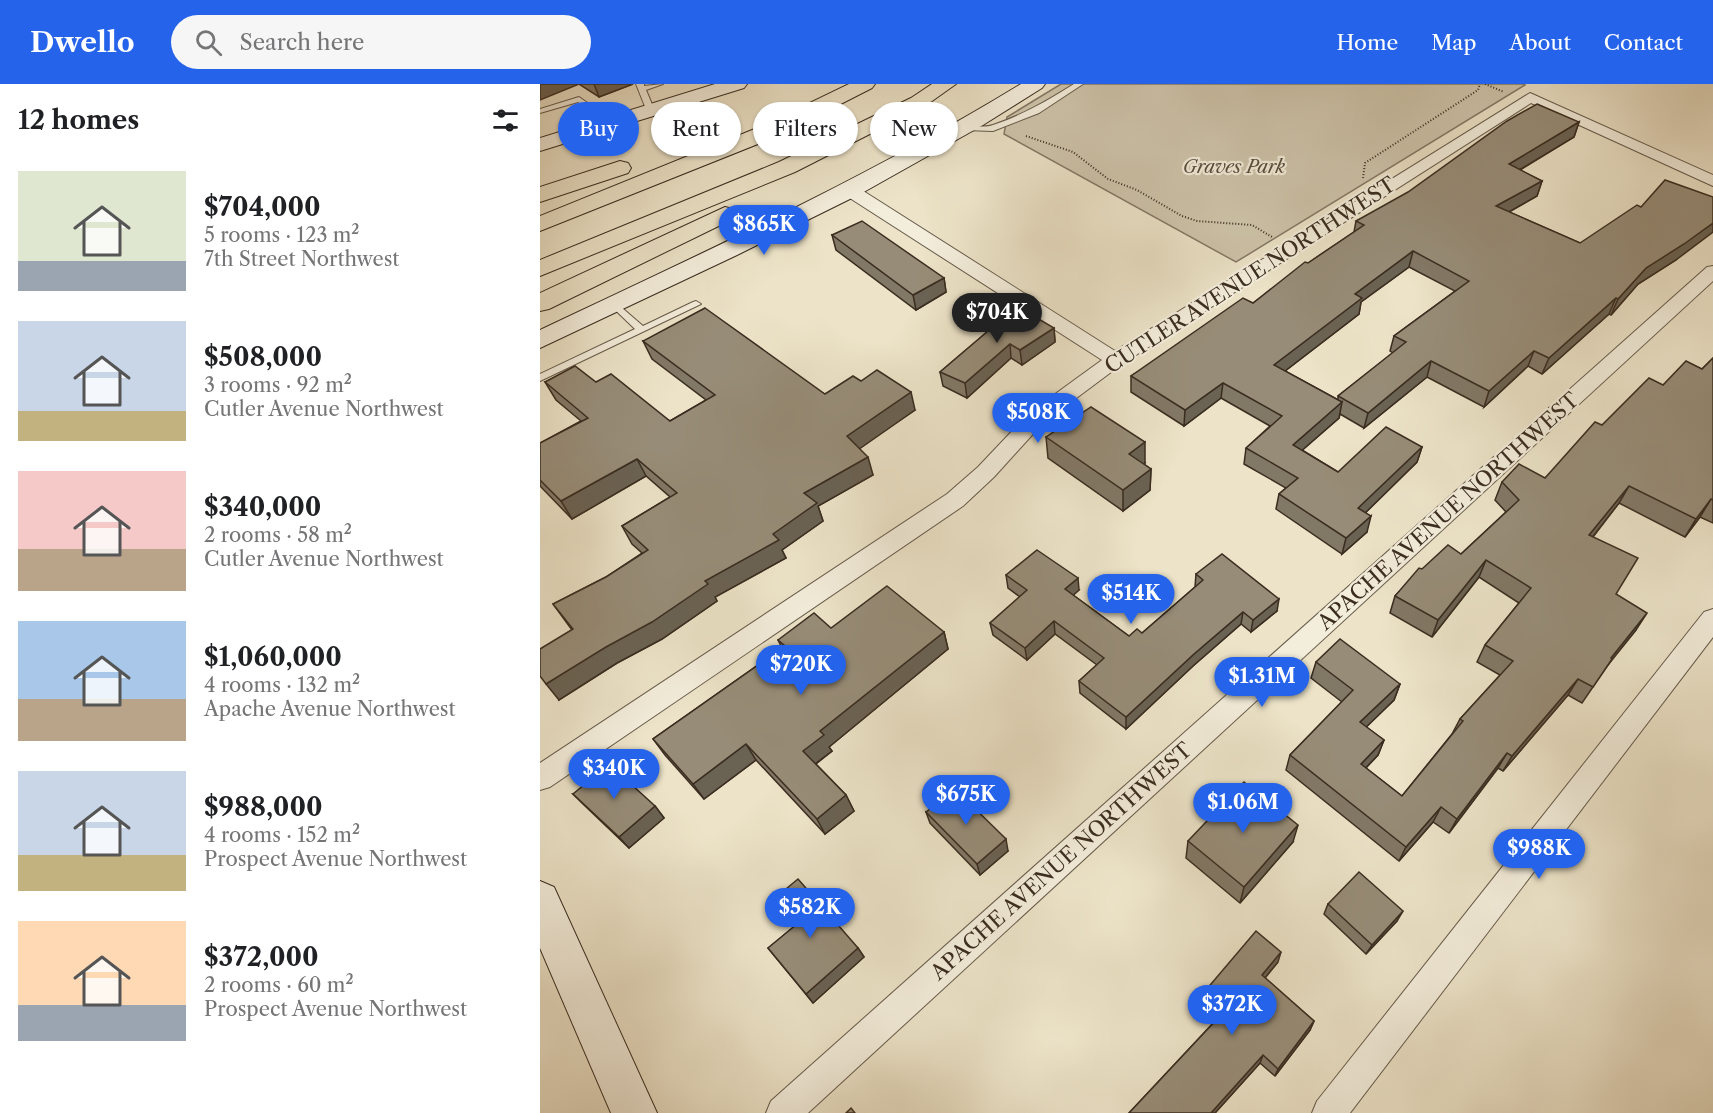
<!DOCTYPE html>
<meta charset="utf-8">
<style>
body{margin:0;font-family:"Libre Caslon Text",serif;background:#f6f6f6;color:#202124;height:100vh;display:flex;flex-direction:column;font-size:22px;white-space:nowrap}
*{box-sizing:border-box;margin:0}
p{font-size:20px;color:#757577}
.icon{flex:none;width:33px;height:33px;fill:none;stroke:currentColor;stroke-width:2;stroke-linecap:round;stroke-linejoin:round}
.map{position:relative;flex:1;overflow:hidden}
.sheet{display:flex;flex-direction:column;background:#fff;width:540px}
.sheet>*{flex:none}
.guide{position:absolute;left:18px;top:18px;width:570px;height:54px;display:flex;gap:12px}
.price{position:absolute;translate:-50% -51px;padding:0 14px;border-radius:21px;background:#2563eb;color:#fff;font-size:20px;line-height:39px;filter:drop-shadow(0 2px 3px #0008)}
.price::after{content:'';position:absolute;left:50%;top:36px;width:18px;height:14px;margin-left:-9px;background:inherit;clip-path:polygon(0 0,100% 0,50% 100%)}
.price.active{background:#222;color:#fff}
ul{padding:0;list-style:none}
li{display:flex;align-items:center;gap:18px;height:150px;padding:0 18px}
li span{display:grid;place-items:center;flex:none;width:168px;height:120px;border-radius:0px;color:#555}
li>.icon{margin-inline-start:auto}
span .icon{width:72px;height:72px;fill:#fffc;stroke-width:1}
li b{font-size:26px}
h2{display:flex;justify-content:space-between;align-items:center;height:72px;padding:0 18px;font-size:26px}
.chip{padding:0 21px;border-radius:27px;background:#fff;box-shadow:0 2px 4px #0004;font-size:21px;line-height:54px}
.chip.active{background:#2563eb;color:#fff}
header{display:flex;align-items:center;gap:36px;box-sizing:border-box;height:84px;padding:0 30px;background:#2563eb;color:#fff}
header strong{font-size:28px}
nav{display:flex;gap:33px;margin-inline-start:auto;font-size:21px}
.search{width:420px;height:54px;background:#f6f6f6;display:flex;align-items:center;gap:15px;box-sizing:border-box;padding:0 21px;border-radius:33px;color:#757577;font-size:22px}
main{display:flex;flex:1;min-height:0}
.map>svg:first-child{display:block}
.green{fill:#cec4ab;stroke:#847866;stroke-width:1.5}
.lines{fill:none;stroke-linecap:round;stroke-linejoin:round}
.service-casing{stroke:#665a4a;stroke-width:2}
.minor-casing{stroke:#665a4a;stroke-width:2}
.secondary-casing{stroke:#3a2d20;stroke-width:2}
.motorway-casing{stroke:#3a2d20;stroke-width:2}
.path{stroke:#3a2d20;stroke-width:2;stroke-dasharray:1 2;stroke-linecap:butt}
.service{fill:#f3eddb;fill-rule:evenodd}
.minor{fill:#f3eddb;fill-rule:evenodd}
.secondary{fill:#f3eddb;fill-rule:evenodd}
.motorway{fill:#ece3c8;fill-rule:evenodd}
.wall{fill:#827866;stroke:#3a2d20;stroke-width:1.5;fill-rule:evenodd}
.shaded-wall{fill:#6a6253;stroke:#3a2d20;stroke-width:1.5}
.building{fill:#978c77;stroke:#3a2d20;stroke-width:1.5}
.labels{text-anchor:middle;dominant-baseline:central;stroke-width:4.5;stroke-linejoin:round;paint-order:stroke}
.far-park-label{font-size:18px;font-style:italic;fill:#584b3c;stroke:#f3eddb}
.street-label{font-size:21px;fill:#3a2d20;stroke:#f3eddb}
</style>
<header>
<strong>Dwello</strong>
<div class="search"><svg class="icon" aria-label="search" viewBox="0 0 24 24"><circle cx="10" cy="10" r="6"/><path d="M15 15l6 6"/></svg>Search here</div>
<nav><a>Home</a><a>Map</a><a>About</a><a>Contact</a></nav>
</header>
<main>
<section class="sheet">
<h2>12 homes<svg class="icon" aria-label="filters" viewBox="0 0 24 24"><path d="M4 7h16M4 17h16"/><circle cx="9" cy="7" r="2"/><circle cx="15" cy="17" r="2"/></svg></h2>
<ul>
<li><span style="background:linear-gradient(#dfe7d0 75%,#9aa5b1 0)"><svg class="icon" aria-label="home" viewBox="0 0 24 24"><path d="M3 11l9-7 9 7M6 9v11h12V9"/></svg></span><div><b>$704,000</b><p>5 rooms · 123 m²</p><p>7th Street Northwest</p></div></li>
<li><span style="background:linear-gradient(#c9d6e8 75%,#c2b280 0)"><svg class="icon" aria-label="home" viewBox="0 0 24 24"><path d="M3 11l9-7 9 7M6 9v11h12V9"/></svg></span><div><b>$508,000</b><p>3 rooms · 92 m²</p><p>Cutler Avenue Northwest</p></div></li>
<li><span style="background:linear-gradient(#f6c9c9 65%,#b9a48a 0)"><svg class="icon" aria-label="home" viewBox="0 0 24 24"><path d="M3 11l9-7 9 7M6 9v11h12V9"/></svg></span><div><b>$340,000</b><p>2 rooms · 58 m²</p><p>Cutler Avenue Northwest</p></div></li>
<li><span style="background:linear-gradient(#a9c7e8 65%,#b9a48a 0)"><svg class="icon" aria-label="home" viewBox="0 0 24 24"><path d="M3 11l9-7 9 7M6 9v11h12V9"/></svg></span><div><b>$1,060,000</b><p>4 rooms · 132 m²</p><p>Apache Avenue Northwest</p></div></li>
<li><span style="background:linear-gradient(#c9d6e8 70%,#c2b280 0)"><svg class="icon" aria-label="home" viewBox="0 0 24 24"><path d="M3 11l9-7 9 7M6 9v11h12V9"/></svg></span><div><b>$988,000</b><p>4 rooms · 152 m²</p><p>Prospect Avenue Northwest</p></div></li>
<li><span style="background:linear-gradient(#ffd9b3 70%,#9aa5b1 0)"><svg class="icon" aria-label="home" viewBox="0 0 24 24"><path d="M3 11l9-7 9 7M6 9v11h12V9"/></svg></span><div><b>$372,000</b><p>2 rooms · 60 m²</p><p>Prospect Avenue Northwest</p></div></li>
</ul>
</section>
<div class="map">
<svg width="1173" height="1029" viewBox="0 0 1173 1029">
<rect width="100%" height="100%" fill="#ece3c8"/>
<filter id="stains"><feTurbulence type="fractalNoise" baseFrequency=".00333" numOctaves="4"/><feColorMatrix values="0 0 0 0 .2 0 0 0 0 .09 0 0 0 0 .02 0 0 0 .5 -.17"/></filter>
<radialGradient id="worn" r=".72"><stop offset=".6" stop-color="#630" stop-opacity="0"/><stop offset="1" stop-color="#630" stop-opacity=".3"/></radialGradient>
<path class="green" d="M521 0H983L985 1 696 178 464 50 467 33Z"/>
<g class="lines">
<g class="service-casing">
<g id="service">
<path d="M96 0H104V2L123 0 106 6 114 25 113 27 106 25Z"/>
<path d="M534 0H543L499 29 453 47 424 46 420 44C429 39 442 45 453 41 483 31 507 17 534 0Z"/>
<path d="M39 13 72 36V40H66L38 18 0 29V25Z"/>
<path d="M74 217 103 242 153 218 156 217 161 220 0 297V290L95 245 71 222 69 220Z"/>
</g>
</g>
<g class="minor-casing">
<g id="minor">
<path d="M990 9 1173 91V102L991 19 582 280 503 339 454 393 423 422 10 703 0 706V679L407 410 438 383 489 329 562 276 305 111 303 107 305 103H317L575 267Z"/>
<path d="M1173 182V197L268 1029H226L231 1017 1167 183Z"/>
<path d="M1173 525V553L810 1029H772L777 1017 1164 528Z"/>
</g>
</g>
<g class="secondary-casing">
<g id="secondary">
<path d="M175 0H207L204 4 0 67V54Z"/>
<path d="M481 0H505L502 4 443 41 322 109 197 171 0 264V246C163 169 327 94 481 0Z"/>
<path d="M0 797 14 803 117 1029H71L0 864Z"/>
</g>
</g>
<g class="motorway-casing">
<g id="motorway">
<path d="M309 0H335L332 4 238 52 0 147V132L222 42Z"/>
<path d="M392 0H416L385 22 255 88 0 192V176L239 78 371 14Z"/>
<path d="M80 77 88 79 91 84 88 89 0 118V103Z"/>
<path d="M185 123 193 125 197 130 193 135 9 225 0 227V209Z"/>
</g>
</g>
<g class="path">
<path d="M945 0 964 8"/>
<path d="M486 52 533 68 568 95 597 106 642 132 657 137 712 141 732 153"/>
<path d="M823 94 825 79 938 6 940 0"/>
</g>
<use href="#service" class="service"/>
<use href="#minor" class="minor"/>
<use href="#secondary" class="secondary"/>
<use href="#motorway" class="motorway"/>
</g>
<g class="wall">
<path d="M0 0H93L59 13 39 0Z"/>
<path d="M1039 38 1034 53 980 86 1002 97 997 112 969 128 1040 159 1136 176 1098 200 1071 231 1069 230 1002 290 988 282 944 323 887 293 824 344 800 330 799 334 762 366 798 388 882 363 877 378 825 429 827 448 802 470 736 425 739 410 746 404 704 380 706 364 730 342 681 314 644 342 591 308V292L713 219 768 179 814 148 816 137ZM869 183 915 207 854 252 850 267 853 269 798 312V316L745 287 819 230 821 218Z"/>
<path d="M292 151 404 194 406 208 376 226 296 166Z"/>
<path d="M461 236 514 244 515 258 482 281 471 274 427 314 403 302 400 288Z"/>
<path d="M103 257 285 310 321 297 375 326 319 364 333 391 278 422 283 437 242 466 246 474 175 513 177 517 122 555 77 579 19 616 32 546 13 520 66 493 102 469 92 460 82 442 130 413 106 392 32 435 0 402V359L41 337 16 316 5 298H56L130 337 166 316 112 275Z"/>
<path d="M1173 274V439L1160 433 1145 453 1079 419 1053 453 1076 510 1096 546 1072 575 1042 619 1028 611 963 687 958 684 909 749 893 738 859 777 746 686 750 671 802 618 771 594 776 578 860 600 854 616 826 643 844 656 838 671 826 684 862 712 912 650 920 635 960 591 937 578 945 561 979 519 939 493 892 553 850 529 855 512 882 485 921 470 966 428 955 416 962 398 1005 394 1062 341 1123 301 1162 285Z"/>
<path d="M506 353 605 379 604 380 611 385 610 406 583 427 508 374Z"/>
<path d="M656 490 737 527 711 548 701 540 653 582 586 645 540 609 539 597 557 581 515 550 487 576 453 551 450 539 480 513 468 504 466 491 539 506 533 511 589 552 602 549 655 503Z"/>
<path d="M291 544 404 548 408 565 289 663 292 667 276 680 306 711 314 727 285 750 216 676 164 715 125 671 113 655 242 564 238 556Z"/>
<path d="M33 710 115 722 124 734 89 764 44 721Z"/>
<path d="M386 728 468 767 440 791 390 739Z"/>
<path d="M648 757 753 758 700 819 646 774Z"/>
<path d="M235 814 318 864 324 873 273 919 228 864 256 841Z"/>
<path d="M788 820 857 837 826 870 784 830Z"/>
<path d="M738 878 725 894 774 937 770 946 735 992 720 979 675 1029H589L675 937 658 922 660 913Z"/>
</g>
<g class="shaded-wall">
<path d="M0 0H39L0 16Z"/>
<path d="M54 0H93L59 13Z"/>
<path d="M1039 38 1034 53 964 95 969 80Z"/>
<path d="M1002 97 997 112 951 138 956 122Z"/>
<path d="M1173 139V148L1136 176 1098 200 1071 231 1078 215 1106 184Z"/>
<path d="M873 167 869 183 821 218 819 230 732 297 734 281 815 210Z"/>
<path d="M404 194 406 208 376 226 373 211Z"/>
<path d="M1076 214 1069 230 1002 290 1009 274Z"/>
<path d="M514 244 515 258 482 281 480 266Z"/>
<path d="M470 260 471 274 427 314 425 299Z"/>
<path d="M994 267 988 282 944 323 949 307Z"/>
<path d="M891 277 887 293 824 344 828 329Z"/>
<path d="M683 299 681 314 644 342 645 326Z"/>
<path d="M371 308 375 326 312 370 307 352Z"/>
<path d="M802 318 799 334 751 376 753 361Z"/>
<path d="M605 358V379L589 391V370Z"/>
<path d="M882 363 877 378 814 440 818 424Z"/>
<path d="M328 373 333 391 278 422 283 437 242 466 246 474 175 513 177 517 122 555 77 579 19 616 6 600 165 497 233 450 264 409Z"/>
<path d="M97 375 106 392 32 435 21 417Z"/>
<path d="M611 385 610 406 583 427V406Z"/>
<path d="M1089 402 1079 419 1040 469 1049 451Z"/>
<path d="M1171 415 1160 433 1145 453 1156 435Z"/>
<path d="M831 432 827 448 802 470 806 454Z"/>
<path d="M946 476 939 493 892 553 898 536Z"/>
<path d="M538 494 539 506 526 518 525 505Z"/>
<path d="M739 515 737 527 711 548 713 536Z"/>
<path d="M703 528 701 540 653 582 586 645V633L654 570Z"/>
<path d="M1107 529 1096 546 1060 591 1071 574Z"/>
<path d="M514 537 515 550 487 576 485 564Z"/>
<path d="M404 548 408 565 289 663 292 667 271 683 263 667 280 647Z"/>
<path d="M1038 595 1028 611 963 687 972 672Z"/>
<path d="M860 600 854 616 815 654 820 638Z"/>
<path d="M844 656 838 671 815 695 821 680Z"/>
<path d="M206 660 216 676 164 715 153 700Z"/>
<path d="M967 669 958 684 909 749 917 735Z"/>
<path d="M306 711 314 727 285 750 277 735Z"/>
<path d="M115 722 124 734 89 764 79 753Z"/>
<path d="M901 723 893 738 859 777 866 763Z"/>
<path d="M758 741 753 758 700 819 704 803Z"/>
<path d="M466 755 468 767 440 791 437 780Z"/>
<path d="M863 827 857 837 826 870 832 861Z"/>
<path d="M318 864 324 873 273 919 266 910Z"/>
<path d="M741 868 738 878 719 901 722 891Z"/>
<path d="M774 937 770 946 735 992 738 985Z"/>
<path d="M723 971 720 979 675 1029H671Z"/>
</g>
<g class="building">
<path d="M997 20 1039 38 969 80 1002 97 956 122 1040 159 1097 121 1101 123 1125 96 1173 113V139L1144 160 1106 184 1078 215 1076 214 1009 274 994 267 949 307 891 277 828 329 798 312 866 258 854 252 929 197 873 167 815 210 822 214 734 281 802 318 753 361 798 388 846 343 882 363 818 424 831 432 806 454 739 410 758 394 706 364 742 332 683 299 645 326 591 292 703 214 713 219 765 178 768 179 824 141 816 137 868 108 967 37Z"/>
<path d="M322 137 404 194 373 211 292 151Z"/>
<path d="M165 224 285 310 313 292 321 297 337 286 371 308 307 352 328 373 264 409 277 419 233 450 239 456 165 497 168 500 112 538 66 563 6 600 0 592V565L33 545 13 520 66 493 108 466 82 442 137 409 97 375 21 417 0 396V359L48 334 5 298 35 282 56 298 71 290 130 337 175 311 103 257Z"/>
<path d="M480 224 514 244 480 266 470 260 425 299 400 288 461 236Z"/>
<path d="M1173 274V416L1171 415 1156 435 1089 402 1049 451 1098 474 1076 510 1107 529 1071 574 1072 575 1053 603 1038 595 972 672 967 669 917 735 901 723 866 763 750 671 813 606 776 578 800 555 860 600 820 638 844 656 821 680 862 712 923 637 920 635 973 577 945 561 991 504 946 476 898 536 855 512 879 484 882 485 908 461 921 470 979 416 962 398 979 380 1005 394 1055 338 1062 341 1109 294 1123 301 1146 277 1162 285Z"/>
<path d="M551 323 605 358 589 370 611 385 583 406 506 353Z"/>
<path d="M497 466 538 494 525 505 589 552 597 545 602 549 663 496 656 490 682 470 739 515 713 536 703 528 654 570 586 633 539 597 564 574 514 537 485 564 450 539 487 506 466 491Z"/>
<path d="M347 502 404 548 280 647 284 651 263 667 306 711 277 735 206 660 153 700 113 655 245 562 238 556 274 529 291 544Z"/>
<path d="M69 680 115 722 79 753 33 710Z"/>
<path d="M704 698 758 741 704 803 648 757Z"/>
<path d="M415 705 466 755 437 780 386 728Z"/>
<path d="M819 788 863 827 832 861 788 820Z"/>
<path d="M258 795 318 864 266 910 228 864 257 840 235 814Z"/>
<path d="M716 847 741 868 722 891 774 937 738 985 723 971 671 1029H589L680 932 660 913Z"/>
<path d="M311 1024 315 1029H306Z"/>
</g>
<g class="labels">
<g class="far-park-label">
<text x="694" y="83">Graves Park</text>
</g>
<g class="street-label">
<text transform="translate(710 191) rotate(-33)">CUTLER AVENUE NORTHWEST</text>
<text transform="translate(908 427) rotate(-42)">APACHE AVENUE NORTHWEST</text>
<text transform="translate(521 777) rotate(-42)">APACHE AVENUE NORTHWEST</text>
</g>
</g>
<rect width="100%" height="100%" filter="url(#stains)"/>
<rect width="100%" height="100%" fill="url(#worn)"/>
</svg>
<b class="price" style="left:224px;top:172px">$865K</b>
<b class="price active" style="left:457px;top:260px">$704K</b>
<b class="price" style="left:498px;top:360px">$508K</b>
<b class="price" style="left:591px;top:541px">$514K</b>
<b class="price" style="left:261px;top:612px">$720K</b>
<b class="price" style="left:722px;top:624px">$1.31M</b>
<b class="price" style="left:74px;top:716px">$340K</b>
<b class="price" style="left:426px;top:742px">$675K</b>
<b class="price" style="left:703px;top:750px">$1.06M</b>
<b class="price" style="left:999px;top:796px">$988K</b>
<b class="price" style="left:270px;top:855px">$582K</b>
<b class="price" style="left:692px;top:952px">$372K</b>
<div class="guide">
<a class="chip active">Buy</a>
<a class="chip">Rent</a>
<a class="chip">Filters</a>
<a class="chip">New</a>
</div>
</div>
</main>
